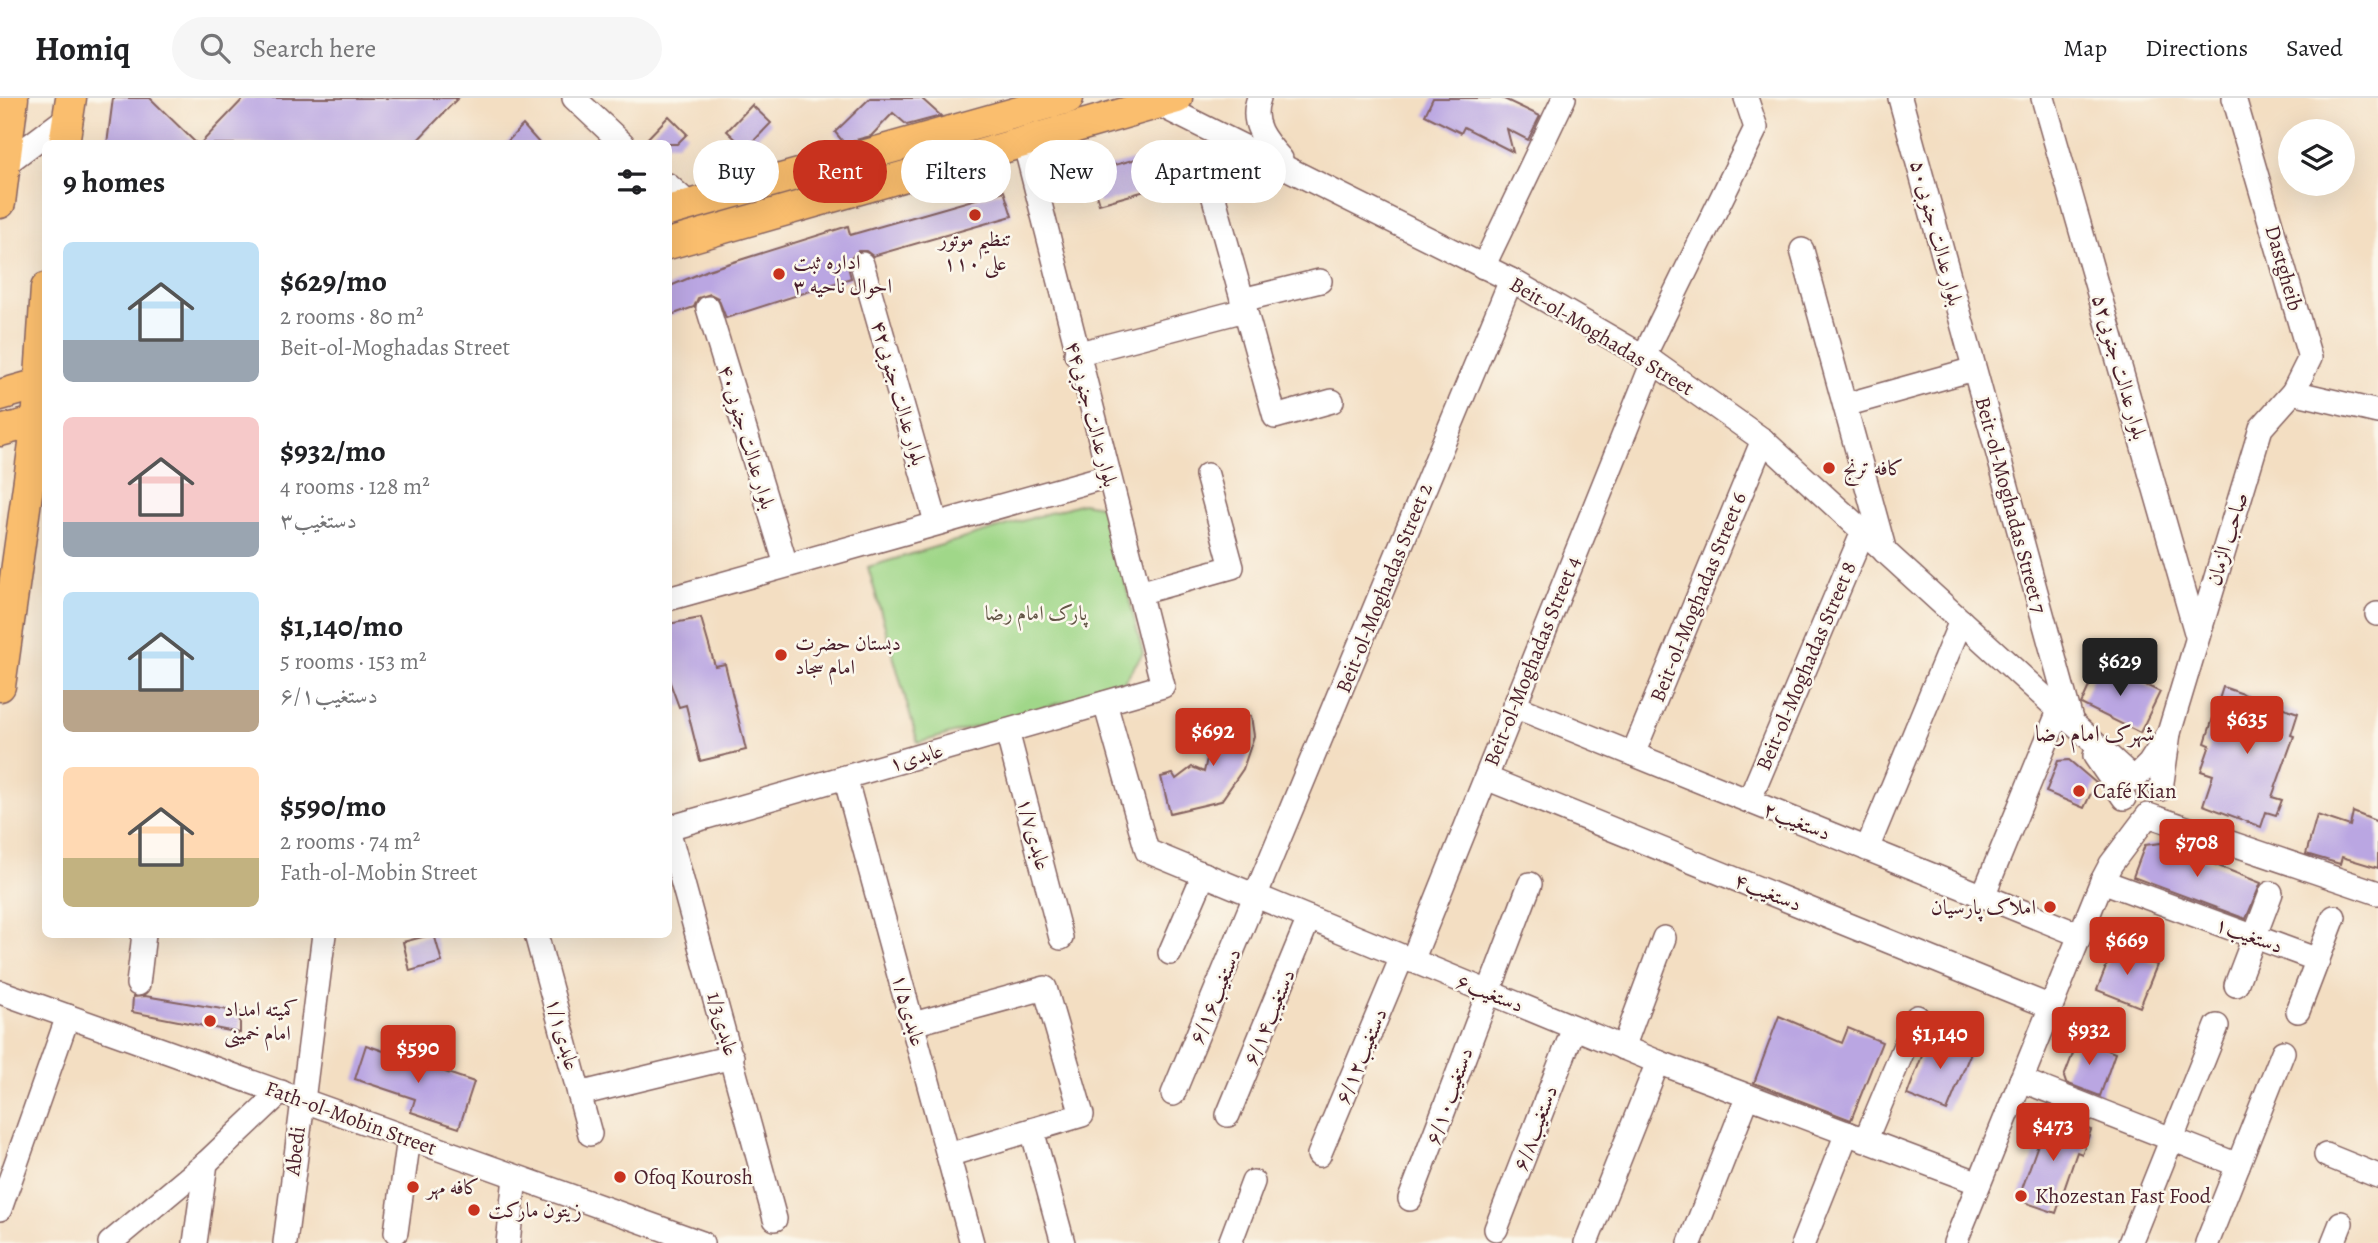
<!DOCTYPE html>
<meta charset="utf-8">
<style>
body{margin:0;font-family:Alegreya,Amiri,serif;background:#f6f6f6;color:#202124;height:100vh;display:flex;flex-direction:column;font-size:26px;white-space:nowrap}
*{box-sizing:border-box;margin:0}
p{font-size:23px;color:#757577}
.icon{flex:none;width:38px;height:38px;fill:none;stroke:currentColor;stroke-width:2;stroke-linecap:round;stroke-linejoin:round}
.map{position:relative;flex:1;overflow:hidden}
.sheet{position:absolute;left:42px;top:42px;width:630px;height:798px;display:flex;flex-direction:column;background:#fff;border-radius:10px;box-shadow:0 7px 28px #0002}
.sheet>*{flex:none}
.hud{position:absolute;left:693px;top:42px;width:665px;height:63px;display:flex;gap:14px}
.tools{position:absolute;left:2278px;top:21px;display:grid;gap:14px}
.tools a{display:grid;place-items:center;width:77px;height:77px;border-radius:50%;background:#fff;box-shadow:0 7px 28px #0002;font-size:35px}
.price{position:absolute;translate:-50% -60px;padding:0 16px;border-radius:7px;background:#c8321e;color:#fff;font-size:23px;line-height:46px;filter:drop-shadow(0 2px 4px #0008)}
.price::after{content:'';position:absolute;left:50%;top:42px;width:21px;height:16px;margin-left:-10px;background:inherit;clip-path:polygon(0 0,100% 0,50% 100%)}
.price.current{background:#222;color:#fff}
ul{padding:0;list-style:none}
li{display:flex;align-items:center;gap:21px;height:175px;padding:0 21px}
li span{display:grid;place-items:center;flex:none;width:196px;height:140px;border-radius:10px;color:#555}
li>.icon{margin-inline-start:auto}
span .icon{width:84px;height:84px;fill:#fffc;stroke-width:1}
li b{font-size:30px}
h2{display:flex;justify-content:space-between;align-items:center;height:84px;padding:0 21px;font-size:30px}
.pill{padding:0 24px;border-radius:32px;background:#fff;box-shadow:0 7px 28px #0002;font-size:24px;line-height:63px}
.pill.current{background:#c8321e;color:#fff}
header{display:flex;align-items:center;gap:42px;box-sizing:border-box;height:98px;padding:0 35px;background:#fff;border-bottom:2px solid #e0e0e0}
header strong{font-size:33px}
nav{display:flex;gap:38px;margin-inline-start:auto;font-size:24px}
.search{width:490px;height:63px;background:#f6f6f6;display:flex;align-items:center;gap:18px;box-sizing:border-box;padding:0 24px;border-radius:38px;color:#757577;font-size:26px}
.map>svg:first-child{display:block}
.green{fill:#a0d789;stroke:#757b5a;stroke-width:2}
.building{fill:#baa6e2}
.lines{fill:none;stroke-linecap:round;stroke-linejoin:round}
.minor-casing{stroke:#856260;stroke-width:26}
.major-casing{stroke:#856260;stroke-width:33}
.minor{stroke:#fff;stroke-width:23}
.major{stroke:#fabe6e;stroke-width:30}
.poi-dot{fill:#c8321e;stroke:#fbf7ec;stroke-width:2.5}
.labels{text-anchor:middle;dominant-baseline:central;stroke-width:5;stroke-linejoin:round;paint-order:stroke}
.street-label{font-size:21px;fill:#4a1f2b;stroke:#fbf7ec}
.poi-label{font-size:21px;fill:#4a1f2b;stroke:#fbf7ec;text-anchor:start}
.park-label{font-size:21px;fill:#645647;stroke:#fbf7ec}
.neighbourhood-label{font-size:23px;fill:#4a1f2b;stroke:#fbf7ec}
</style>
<header>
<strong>Homiq</strong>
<div class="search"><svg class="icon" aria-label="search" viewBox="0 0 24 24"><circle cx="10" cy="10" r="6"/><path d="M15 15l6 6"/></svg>Search here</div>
<nav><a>Map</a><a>Directions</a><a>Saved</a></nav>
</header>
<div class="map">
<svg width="2378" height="1145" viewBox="0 0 2378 1145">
<rect width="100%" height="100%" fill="#fbf7ec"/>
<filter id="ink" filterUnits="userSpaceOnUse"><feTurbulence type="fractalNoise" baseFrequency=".0143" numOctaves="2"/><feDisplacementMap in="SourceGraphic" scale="14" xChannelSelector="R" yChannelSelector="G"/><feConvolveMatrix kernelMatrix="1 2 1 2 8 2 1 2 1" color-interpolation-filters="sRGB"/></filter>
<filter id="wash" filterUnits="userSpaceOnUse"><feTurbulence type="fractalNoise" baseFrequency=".00686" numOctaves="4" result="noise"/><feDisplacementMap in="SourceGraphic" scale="28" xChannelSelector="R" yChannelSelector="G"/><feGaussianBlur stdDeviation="1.57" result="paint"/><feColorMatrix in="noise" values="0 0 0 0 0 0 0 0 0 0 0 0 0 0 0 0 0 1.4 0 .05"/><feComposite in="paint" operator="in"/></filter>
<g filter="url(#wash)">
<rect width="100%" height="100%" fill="#f3dec2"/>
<path class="green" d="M1082 405 1106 409 1143 555 1121 588 918 645 868 469Z"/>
<g id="blocks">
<g class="building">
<path d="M113 0H150L197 46H107Z"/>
<path d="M244 0H458L414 46H200Z"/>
<path d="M870 0H921L941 18 907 27 893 15 871 38 844 45 835 34Z"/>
<path d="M1433 0H1502L1540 18 1528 42 1507 31 1513 54 1464 29 1461 35 1425 17Z"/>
<path d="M752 7 771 25 746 51 727 33Z"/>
<path d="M669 18 687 36 677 46H642Z"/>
<path d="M523 27 540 46H505Z"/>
<path d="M1161 54 1170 86 1099 106 1090 74Z"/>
<path d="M1004 93 1012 118 873 158 866 153H858L847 165 851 180 726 220 718 200 710 196 698 200 694 209 668 218V189L708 172 848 128 850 137Z"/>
<path d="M701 520 715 568 725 566 746 652 700 663 686 607 679 609 668 579V526Z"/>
<path d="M2100 564 2160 594 2140 635 2081 606Z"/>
<path d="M2223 589 2298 615 2291 637 2294 638 2272 699 2282 702 2276 717 2266 714 2261 729 2203 707 2213 677 2201 673 2210 647 2205 645Z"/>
<path d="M1251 618 1254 638 1243 671 1221 703 1170 715 1161 679 1173 676 1176 681 1192 669 1204 674 1215 624Z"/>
<path d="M2069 662 2096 685 2084 710 2046 694 2058 663Z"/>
<path d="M2353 714 2378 724V770L2342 759 2340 766 2306 756 2317 717 2350 728Z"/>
<path d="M2161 745 2261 785 2246 821 2133 779 2145 747Z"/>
<path d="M434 836 442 864 410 873 403 844Z"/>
<path d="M2114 849 2157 867 2140 909 2097 892Z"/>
<path d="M145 898 240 914V935L132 914 133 899Z"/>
<path d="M1779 918 1842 945 1848 930 1882 944 1851 1022 1754 985Z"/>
<path d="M1932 932 1973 949 1947 1013 1907 997Z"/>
<path d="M2079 940 2115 955 2100 998 2066 985 2064 979Z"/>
<path d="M366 947 474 984 459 1030 411 1014 415 1001 355 981Z"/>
<path d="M2049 1016 2091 1032 2082 1056 2077 1054 2056 1115 2018 1102Z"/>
</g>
</g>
</g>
<g filter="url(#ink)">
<use href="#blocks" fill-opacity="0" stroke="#856260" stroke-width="2"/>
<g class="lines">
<g class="minor-casing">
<g id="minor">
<path d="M574 0 623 46"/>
<path d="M1259 0C1249 25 1265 43 1281 61"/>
<path d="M1900 0 2072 625"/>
<path d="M2043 0 2197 538"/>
<path d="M1156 5 1511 182 1653 264 1763 342 2134 681 2149 666 2169 635"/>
<path d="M0 70 68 19"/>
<path d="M668 87 690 107"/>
<path d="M1212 93 1275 319 1332 303"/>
<path d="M1802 152 1885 454"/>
<path d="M862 166 936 424"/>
<path d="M1483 169 1564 0"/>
<path d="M1242 202 1320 183"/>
<path d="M708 210 786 467"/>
<path d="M1076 256 1245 212"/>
<path d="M1644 258 1756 30 1746 0"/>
<path d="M2293 294 2378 314"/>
<path d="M1845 307 1974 271"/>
<path d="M1139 495 1232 469 1207 377"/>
<path d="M668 501 1108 378"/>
<path d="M2377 516H2378"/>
<path d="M1105 605 1147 753 1658 964 1979 1085"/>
<path d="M1514 608 2080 837"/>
<path d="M1007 633 1061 840"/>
<path d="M1633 656 1763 342"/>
<path d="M2095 658 2124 700"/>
<path d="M845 679 972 1145"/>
<path d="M1486 680 2051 909"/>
<path d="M2161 691 2169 635 2261 330 2293 294 2310 260 2234 0"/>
<path d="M1749 703 1863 434"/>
<path d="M668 730 1163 588 1024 43"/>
<path d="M668 731 775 1121"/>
<path d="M1867 751 1961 523"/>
<path d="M2102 783 2318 862"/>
<path d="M1983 798 2059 613"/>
<path d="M536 836 590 1036"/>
<path d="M1170 855 1204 776"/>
<path d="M1412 863 1653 264"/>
<path d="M138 886 144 836"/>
<path d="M2236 887 2271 795"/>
<path d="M0 894 702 1145"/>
<path d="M2298 913 2334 819"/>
<path d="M913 926 1045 890 1082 1017 948 1057"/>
<path d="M1623 950 1664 840"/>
<path d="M2021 982 2238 1067"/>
<path d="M579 996 732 959"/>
<path d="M1173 996 1511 182"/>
<path d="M1228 1017 1309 820"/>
<path d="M1032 1032 1063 1145"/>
<path d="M1865 1043 1917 919"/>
<path d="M1319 1057 1402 859"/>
<path d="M2326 1057 2378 1078"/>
<path d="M1410 1101 1530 786"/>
<path d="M0 1111 68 918"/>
<path d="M1496 1131 1574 930"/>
<path d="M396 1134 409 1040"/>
<path d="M110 1145 206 1065 281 994"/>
<path d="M195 1145 206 1065"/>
<path d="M285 1145 324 836"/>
<path d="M508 1145 515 1079"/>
<path d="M1230 1145 1253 1084"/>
<path d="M1586 1145 1658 964"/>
<path d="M1690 1145 1748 998"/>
<path d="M1803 1145 1847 1035"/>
<path d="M1955 1145 2102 783 2111 766 2148 717 2378 795"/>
<path d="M2130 1145 2217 928"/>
<path d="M2207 1145 2283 954"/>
<path d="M2333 1145 2341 1125"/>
</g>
</g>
<g class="major-casing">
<g id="major">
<path d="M64 46 71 0"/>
<path d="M0 105 13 0"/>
<path d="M668 113 1068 0"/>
<path d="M668 146 1177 0"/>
<path d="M0 297 46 284"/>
<path d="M0 333 46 321"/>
<path d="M0 588 37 324 46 190"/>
</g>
</g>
<use href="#minor" class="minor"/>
<use href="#major" class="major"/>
</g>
</g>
<g class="poi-dot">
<circle cx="975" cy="117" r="7"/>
<circle cx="779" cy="176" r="7"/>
<circle cx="1829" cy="370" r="7"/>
<circle cx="781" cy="557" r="7"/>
<circle cx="2079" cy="693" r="7"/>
<circle cx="2050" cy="809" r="7"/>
<circle cx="210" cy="923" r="7"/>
<circle cx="620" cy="1079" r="7"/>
<circle cx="413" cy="1089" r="7"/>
<circle cx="2021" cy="1098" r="7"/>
<circle cx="474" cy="1112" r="7"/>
</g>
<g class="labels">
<g class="street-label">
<text transform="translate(1937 135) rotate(75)">بلوار عدالت جنوبی۵۰</text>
<text transform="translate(2284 170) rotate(74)">Dastgheib</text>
<text transform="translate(1602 238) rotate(31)">Beit-ol-Moghadas Street</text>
<text transform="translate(2120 269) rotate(74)">بلوار عدالت جنوبی۵۲</text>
<text transform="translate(899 295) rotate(74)">بلوار عدالت جنوبی۴۲</text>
<text transform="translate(1092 316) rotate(75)">بلوار عدالت جنوبی۴۴</text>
<text transform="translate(747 339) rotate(73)">بلوار عدالت جنوبی۴۰</text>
<text transform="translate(2011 407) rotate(75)">Beit-ol-Moghadas Street 7</text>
<text transform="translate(2227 441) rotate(-73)">صاحب الزمان</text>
<text transform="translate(1384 490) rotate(-68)">Beit-ol-Moghadas Street 2</text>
<text transform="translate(1698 499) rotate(-68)">Beit-ol-Moghadas Street 6</text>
<text transform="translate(1532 563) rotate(-68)">Beit-ol-Moghadas Street 4</text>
<text transform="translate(1806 568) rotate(-67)">Beit-ol-Moghadas Street 8</text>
<text transform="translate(916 659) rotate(-16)">۱عابدی</text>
<text transform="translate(1797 723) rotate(22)">۲دستغیب</text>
<text transform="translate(1034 736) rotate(75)">عابدی۱/۷</text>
<text transform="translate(1768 794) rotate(22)">دستغیب۴</text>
<text transform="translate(2249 837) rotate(20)">دستغیب۱</text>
<text transform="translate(1490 895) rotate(22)">دستغیب۶</text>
<text transform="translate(1215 898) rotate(-67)">دستغیب۶/۱۶</text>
<text transform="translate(909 912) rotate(75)">عابدی۱/۵</text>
<text transform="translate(1269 919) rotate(-67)">دستغیب۶/۱۴</text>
<text transform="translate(723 926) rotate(74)">عابدی1/3</text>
<text transform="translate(563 936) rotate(75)">عابدی۱/۱</text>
<text transform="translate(1361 958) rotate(-67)">دستغیب۶/۱۲</text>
<text transform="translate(1449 998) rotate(-70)">دستغیب۶/۱۰</text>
<text transform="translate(351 1020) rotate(20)">Fath-ol-Mobin Street</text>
<text transform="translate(1535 1030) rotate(-69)">دستغیب۶/۸</text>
<text transform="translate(295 1053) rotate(-83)">Abedi</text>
</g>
<g class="poi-label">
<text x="975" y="141" text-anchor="middle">تنظیم موتور<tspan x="975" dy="24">علی ۱۱۰</tspan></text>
<text x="793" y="164">اداره ثبت<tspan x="793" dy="24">احوال ناحیه ۳</tspan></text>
<text x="1843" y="370">کافه ترنج</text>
<text x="795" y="545">دبستان حضرت<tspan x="795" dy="24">امام سجاد</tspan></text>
<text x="2093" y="693">Café Kian</text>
<text x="2036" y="809" text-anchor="end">املاک پارسیان</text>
<text x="224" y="911">کمیته امداد<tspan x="224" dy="24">امام خمینی</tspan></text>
<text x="634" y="1079">Ofoq Kourosh</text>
<text x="427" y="1089">کافه مهر</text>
<text x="2035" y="1098">Khozestan Fast Food</text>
<text x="488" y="1112">زیتون مارکت</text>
</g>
<g class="park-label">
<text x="1036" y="515">پارک امام رضا</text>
</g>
<g class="neighbourhood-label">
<text x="2095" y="635">شهرک امام رضا</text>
</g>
</g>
</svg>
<div class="tools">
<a><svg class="icon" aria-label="layers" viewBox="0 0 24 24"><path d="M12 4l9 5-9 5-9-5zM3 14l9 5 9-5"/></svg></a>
</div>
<b class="price current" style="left:2120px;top:600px">$629</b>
<b class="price" style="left:2247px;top:658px">$635</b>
<b class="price" style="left:1213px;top:670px">$692</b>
<b class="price" style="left:2197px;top:781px">$708</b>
<b class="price" style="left:2127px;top:879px">$669</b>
<b class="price" style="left:2089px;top:969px">$932</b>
<b class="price" style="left:1940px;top:973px">$1,140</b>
<b class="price" style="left:418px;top:987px">$590</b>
<b class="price" style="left:2053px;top:1065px">$473</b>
<div class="hud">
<a class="pill">Buy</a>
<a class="pill current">Rent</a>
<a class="pill">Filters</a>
<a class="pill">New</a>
<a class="pill">Apartment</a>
</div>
<section class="sheet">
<h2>9 homes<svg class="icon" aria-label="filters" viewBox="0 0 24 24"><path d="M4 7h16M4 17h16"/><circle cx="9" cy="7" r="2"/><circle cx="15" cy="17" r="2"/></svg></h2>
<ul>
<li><span style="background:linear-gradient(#bfe0f5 70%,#9aa5b1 0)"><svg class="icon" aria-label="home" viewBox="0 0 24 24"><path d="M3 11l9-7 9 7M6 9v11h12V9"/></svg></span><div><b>$629/mo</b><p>2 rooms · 80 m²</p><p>Beit-ol-Moghadas Street</p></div></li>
<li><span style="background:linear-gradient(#f6c9c9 75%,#9aa5b1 0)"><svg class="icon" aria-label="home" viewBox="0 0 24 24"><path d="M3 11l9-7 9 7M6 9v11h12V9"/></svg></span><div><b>$932/mo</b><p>4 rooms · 128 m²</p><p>دستغیب۳</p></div></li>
<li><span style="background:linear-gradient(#bfe0f5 70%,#b9a48a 0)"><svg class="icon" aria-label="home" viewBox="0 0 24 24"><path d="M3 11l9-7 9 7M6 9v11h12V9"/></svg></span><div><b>$1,140/mo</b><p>5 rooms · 153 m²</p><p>دستغیب۶/۱</p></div></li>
<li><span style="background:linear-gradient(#ffd9b3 65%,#c2b280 0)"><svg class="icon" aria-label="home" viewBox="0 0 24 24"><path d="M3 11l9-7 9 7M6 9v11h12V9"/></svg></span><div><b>$590/mo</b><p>2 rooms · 74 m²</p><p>Fath-ol-Mobin Street</p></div></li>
</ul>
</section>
</div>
